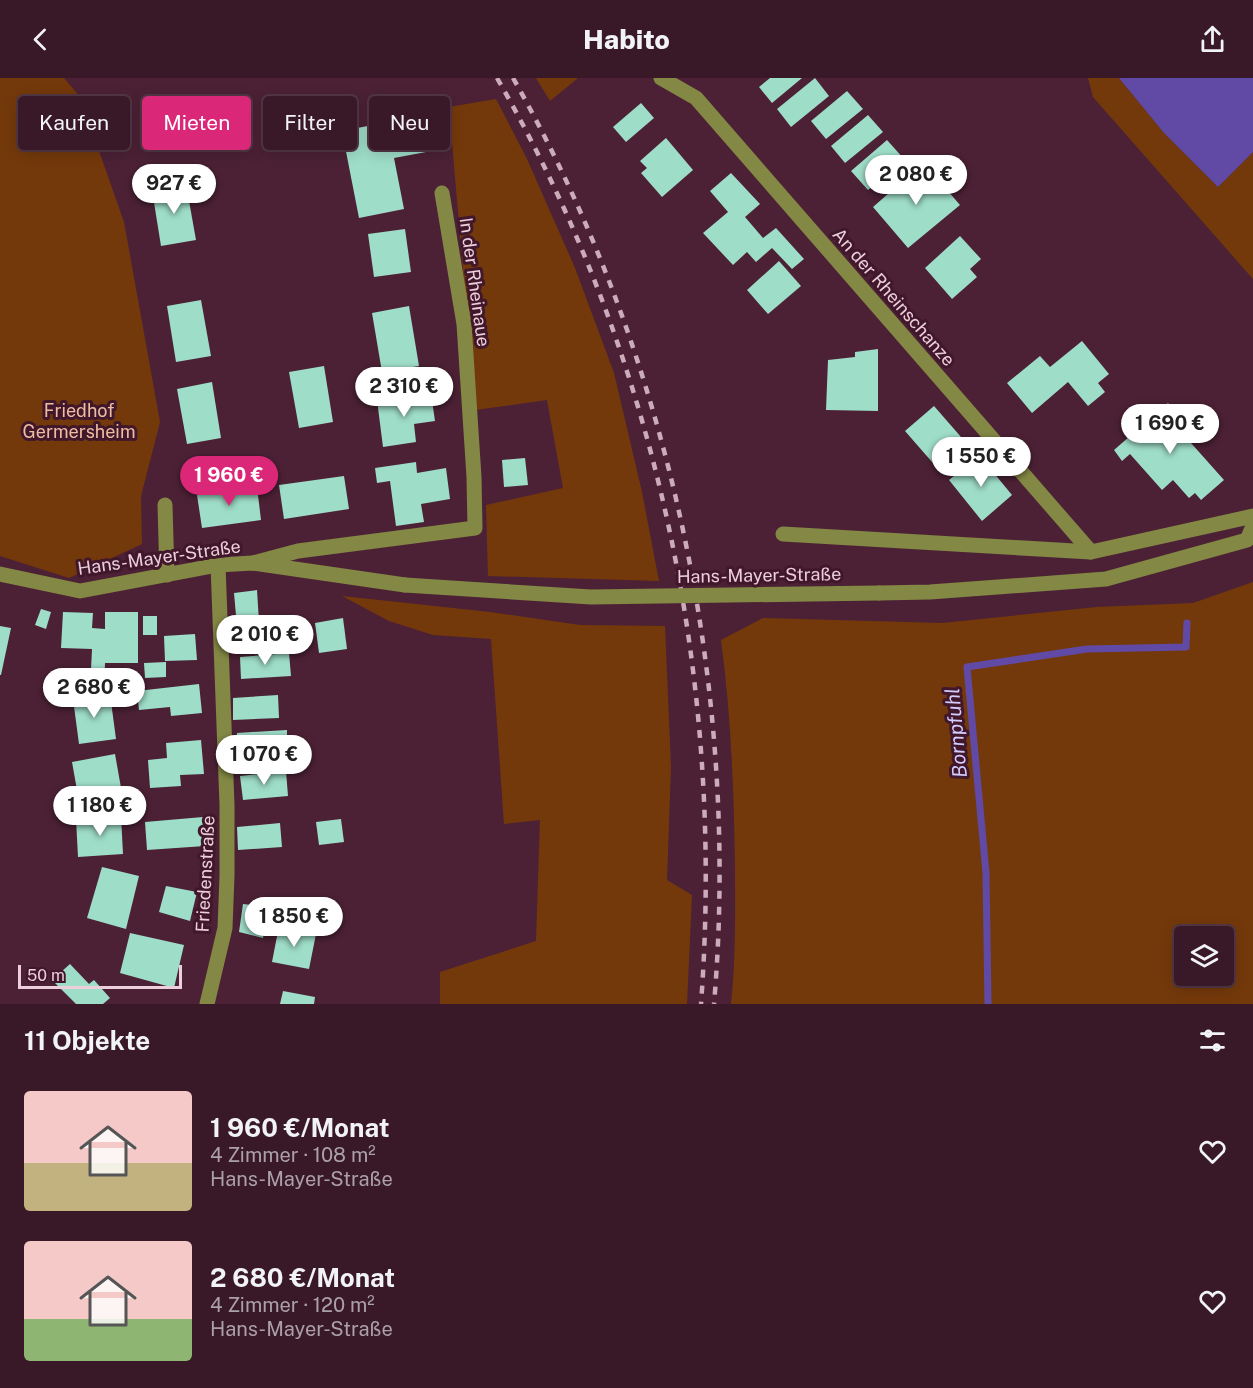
<!DOCTYPE html>
<html lang="de">
<meta charset="utf-8">
<style>
body{margin:0;font-family:"Public Sans",sans-serif;background:#402230;color:#f1f3f6;height:100vh;display:flex;flex-direction:column;font-size:22px;white-space:nowrap}
*{box-sizing:border-box;margin:0}
p{font-size:20px;color:#aba0a8}
.icon{flex:none;width:33px;height:33px;fill:none;stroke:currentColor;stroke-width:2;stroke-linecap:round;stroke-linejoin:round}
.map{position:relative;height:926px;overflow:hidden}
.details{display:flex;flex-direction:column;background:#391928;flex:1}
.details>*{flex:none}
.guide{position:absolute;left:18px;top:18px;width:600px;height:54px;display:flex;gap:12px}
.buttons{position:absolute;left:1174px;top:848px;display:grid;gap:12px}
.buttons a{display:grid;place-items:center;width:60px;height:60px;border-radius:6px;background:#391928;box-shadow:0 3px 15px #0003,0 0 0 2px #533845;font-size:30px}
.scale{position:absolute;left:18px;bottom:15px;width:164px;box-sizing:border-box;padding-left:6px;border:3px solid #eccfdb;border-top:0;font-size:16px;line-height:21px;white-space:nowrap;color:#eccfdb;-webkit-text-stroke:4px #41172b;paint-order:stroke}
.price{position:absolute;translate:-50% -51px;padding:0 14px;border-radius:21px;background:#fff;color:#222;font-size:20px;line-height:39px;filter:drop-shadow(0 2px 3px #0008)}
.price::after{content:'';position:absolute;left:50%;top:36px;width:18px;height:14px;margin-left:-9px;background:inherit;clip-path:polygon(0 0,100% 0,50% 100%)}
.price.active{background:#db2777;color:#fff}
ul{padding:0;list-style:none}
li{display:flex;align-items:center;gap:18px;height:150px;padding:0 24px}
li span{display:grid;place-items:center;flex:none;width:168px;height:120px;border-radius:6px;color:#555}
li>.icon{margin-inline-start:auto}
span .icon{width:72px;height:72px;fill:#fffc;stroke-width:1}
li b{font-size:26px}
h2{display:flex;justify-content:space-between;align-items:center;height:72px;padding:0 24px;font-size:26px}
.chip{padding:0 21px;border-radius:6px;background:#391928;box-shadow:0 3px 15px #0003,0 0 0 2px #533845;font-size:21px;line-height:54px}
.chip.active{background:#db2777;color:#fff}
header{display:flex;justify-content:space-between;align-items:center;height:78px;padding:0 24px;background:#391928;font-size:27px;font-weight:800}
.map>svg:first-child{display:block}
.green{fill:#74390b;fill-rule:evenodd}
.water{fill:#614aa6}
.lines{fill:none;stroke-linecap:round;stroke-linejoin:round}
.stream{stroke:#614aa6;stroke-width:7}
.building{fill:#9eddc8}
.minor{stroke:#838844;stroke-width:15}
.rail{stroke:#ccacba;stroke-width:4.5;stroke-dasharray:8 8;stroke-linecap:butt}
.minor-bridge{stroke:#838844;stroke-width:15}
.labels{text-anchor:middle;dominant-baseline:central;stroke-width:6;stroke-linejoin:round;paint-order:stroke}
.street-label{font-size:18px;fill:#eccfdb;stroke:#41172b}
.park-label{font-size:18px;fill:#eebda0;stroke:#41172b}
.water-label{font-size:20px;font-style:italic;fill:#d4ccfe;stroke:#41172b}
</style>
<header><svg class="icon" aria-label="back" viewBox="0 0 24 24"><path d="M15 5l-7 7 7 7"/></svg>Habito<svg class="icon" aria-label="share" viewBox="0 0 24 24"><path d="M12 15V3M7 8l5-5 5 5M5 13v7h14v-7"/></svg></header>
<div class="map">
<svg width="1253" height="926" viewBox="0 0 1253 926">
<rect width="100%" height="100%" fill="#4c2135"/>
<g class="green">
<path d="M0 0H64L80 19 124 144 160 344 141 418 142 466 69 500 0 478Z"/>
<path d="M536 0H578L550 23Z"/>
<path d="M1088 0H1119L1164 55 1218 109 1253 74V201L1093 19Z"/>
<path d="M496 21 527 81 575 190 614 295 642 414 659 503 488 498 486 427 563 410 547 322 475 332 449 29Z"/>
<path d="M1253 504V926H731C736 880 735 835 735 789 734 713 731 637 721 562L763 540 942 545 1097 529 1193 525ZM1185 858H1224V897H1185Z"/>
<path d="M342 518 490 534 580 547 665 548 671 689 667 802 692 817 687 926H440V894L536 863 540 742 504 746 491 561 433 557 389 543Z"/>
</g>
<path class="water" d="M1119 0H1253V74L1218 109 1164 55Z"/>
<g class="lines">
<path class="stream" d="M988 926 986 795 967 589 1087 571 1186 569 1187 545"/>
</g>
<g class="building">
<path d="M770 0H802L772 25 759 9Z"/>
<path d="M815 0 829 18 791 49 777 31Z"/>
<path d="M847 13 863 31 826 61 811 43Z"/>
<path d="M641 25 654 40 626 64 613 49Z"/>
<path d="M868 37 883 54 845 85 831 68Z"/>
<path d="M419 38 426 74 394 80 404 131 359 140 342 53Z"/>
<path d="M666 60 693 92 662 119 641 95 647 90 640 83Z"/>
<path d="M887 62 904 81 868 112 851 93Z"/>
<path d="M920 88 931 101 935 98 960 127 908 170 873 129Z"/>
<path d="M731 95 760 126 745 139 763 160 776 150 804 181 792 191 772 170 756 184 747 174 733 187 703 155 728 134 710 113Z"/>
<path d="M186 106 196 162 161 168 152 112Z"/>
<path d="M405 151 411 194 374 199 368 156Z"/>
<path d="M960 158 981 181 970 191 977 199 952 221 925 190Z"/>
<path d="M779 183 801 208 768 236 747 212Z"/>
<path d="M201 222 211 278 176 284 167 228Z"/>
<path d="M409 228 419 288 382 294 372 235Z"/>
<path d="M1082 263 1109 296 1098 305 1105 314 1088 328 1068 304 1032 335 1007 305 1040 278 1050 289Z"/>
<path d="M878 271V333L826 332 828 282 855 279V274Z"/>
<path d="M324 288 333 344 299 350 289 294Z"/>
<path d="M212 304 221 360 187 366 177 311Z"/>
<path d="M431 315 435 343 414 346 416 364 383 369 377 322Z"/>
<path d="M1168 325 1190 350 1183 356 1224 402 1201 422 1195 415 1189 420 1173 402 1162 412 1130 376 1122 383 1114 372Z"/>
<path d="M934 328 968 367 939 392 905 353Z"/>
<path d="M979 377 1012 417 982 443 949 402Z"/>
<path d="M525 380 528 407 504 409 502 382Z"/>
<path d="M416 384 417 395 446 390 450 421 421 426 424 444 396 448 390 403 377 405 375 390Z"/>
<path d="M344 398 349 431 284 441 279 407Z"/>
<path d="M257 409 261 442 202 450 197 417Z"/>
<path d="M257 512 260 559 238 560 234 515Z"/>
<path d="M41 531 51 534 46 551 35 547Z"/>
<path d="M63 534 93 535 92 550 105 551V534H138V585H105L104 612H90L92 571 61 570Z"/>
<rect x="143" y="538" width="14" height="19"/>
<path d="M343 540 347 571 319 575 315 545Z"/>
<path d="M0 548 11 550 1 597H0Z"/>
<path d="M195 556 197 582 165 583 164 558Z"/>
<path d="M289 575 291 598 241 601 240 579Z"/>
<path d="M166 584V599L145 600 144 585Z"/>
<path d="M199 606 202 635 171 638 170 629 139 632 137 613Z"/>
<path d="M110 616 116 661 79 666 73 621Z"/>
<path d="M278 617 279 640 233 642V620Z"/>
<path d="M287 652V682L267 683 268 687H246L248 683 235 682 237 655Z"/>
<path d="M201 662 204 696 180 697 181 708 150 710 148 682 167 680 166 665Z"/>
<path d="M115 676 123 721 80 729 72 684Z"/>
<path d="M286 693 288 718 243 722 240 698Z"/>
<path d="M121 738 123 776 78 779 76 741Z"/>
<path d="M203 739 205 768 147 772 145 744Z"/>
<path d="M341 741 344 764 319 767 316 744Z"/>
<path d="M280 745 282 769 238 772 237 749Z"/>
<path d="M102 789 139 798 126 851 87 840Z"/>
<path d="M166 808 197 814 190 843 159 834Z"/>
<path d="M243 826 268 829 263 860 239 854Z"/>
<path d="M279 848 316 856 309 891 272 884Z"/>
<path d="M130 855 184 867 174 910 120 895Z"/>
<path d="M70 886 89 906 94 902 110 920 103 926H76L52 902Z"/>
<path d="M283 913 315 919 314 926H280Z"/>
</g>
<g class="lines">
<g class="minor">
<path d="M661 0 696 20 1091 474 1253 438"/>
<path d="M165 427 167 497"/>
<path d="M783 456 1091 474"/>
<path d="M253 485 298 473 475 450 474 399 464 246 442 115"/>
<path d="M0 496 80 513 218 487 253 485 405 507"/>
<path d="M879 515 930 514 1106 501 1247 462 1253 448"/>
<path d="M207 926 225 850 227 798V727L218 487"/>
</g>
<g class="rail">
<path d="M497 0C658 279 725 605 701 926"/>
<path d="M513 0C669 274 741 612 714 926"/>
</g>
<path class="minor-bridge" d="M405 507 591 519 879 515"/>
</g>
<g class="labels">
<g class="street-label">
<text transform="translate(475 204) rotate(82)">In der Rheinaue</text>
<text transform="translate(894 219) rotate(49)">An der Rheinschanze</text>
<text transform="translate(159 479) rotate(-8)">Hans-Mayer-Straße</text>
<text transform="translate(759 497) rotate(-1)">Hans-Mayer-Straße</text>
<text transform="translate(205 796) rotate(-87)">Friedenstraße</text>
</g>
<g class="park-label">
<text x="79" y="332">Friedhof<tspan x="79" dy="21">Germersheim</tspan></text>
</g>
<g class="water-label">
<text transform="translate(956 655) rotate(-95)">Bornpfuhl</text>
</g>
</g>
</svg>
<div class="buttons">
<a><svg class="icon" aria-label="layers" viewBox="0 0 24 24"><path d="M12 4l9 5-9 5-9-5zM3 14l9 5 9-5"/></svg></a>
</div>
<div class="scale">50 m</div>
<b class="price" style="left:916px;top:128px">2 080 €</b>
<b class="price" style="left:174px;top:137px">927 €</b>
<b class="price" style="left:404px;top:340px">2 310 €</b>
<b class="price" style="left:1170px;top:377px">1 690 €</b>
<b class="price" style="left:981px;top:410px">1 550 €</b>
<b class="price active" style="left:229px;top:429px">1 960 €</b>
<b class="price" style="left:265px;top:588px">2 010 €</b>
<b class="price" style="left:94px;top:641px">2 680 €</b>
<b class="price" style="left:264px;top:708px">1 070 €</b>
<b class="price" style="left:100px;top:759px">1 180 €</b>
<b class="price" style="left:294px;top:870px">1 850 €</b>
<div class="guide">
<a class="chip">Kaufen</a>
<a class="chip active">Mieten</a>
<a class="chip">Filter</a>
<a class="chip">Neu</a>
</div>
</div>
<section class="details">
<h2>11 Objekte<svg class="icon" aria-label="filters" viewBox="0 0 24 24"><path d="M4 7h16M4 17h16"/><circle cx="9" cy="7" r="2"/><circle cx="15" cy="17" r="2"/></svg></h2>
<ul>
<li><span style="background:linear-gradient(#f6c9c9 60%,#c2b280 0)"><svg class="icon" aria-label="home" viewBox="0 0 24 24"><path d="M3 11l9-7 9 7M6 9v11h12V9"/></svg></span><div><b>1 960 €/Monat</b><p>4 Zimmer · 108 m²</p><p>Hans-Mayer-Straße</p></div><svg class="icon" aria-label="heart" viewBox="0 0 24 24"><path d="M12 20l-8-8c-3-5 5-10 8-4 3-6 11-1 8 4z"/></svg></li>
<li><span style="background:linear-gradient(#f6c9c9 65%,#8fb573 0)"><svg class="icon" aria-label="home" viewBox="0 0 24 24"><path d="M3 11l9-7 9 7M6 9v11h12V9"/></svg></span><div><b>2 680 €/Monat</b><p>4 Zimmer · 120 m²</p><p>Hans-Mayer-Straße</p></div><svg class="icon" aria-label="heart" viewBox="0 0 24 24"><path d="M12 20l-8-8c-3-5 5-10 8-4 3-6 11-1 8 4z"/></svg></li>
</ul>
</section>
